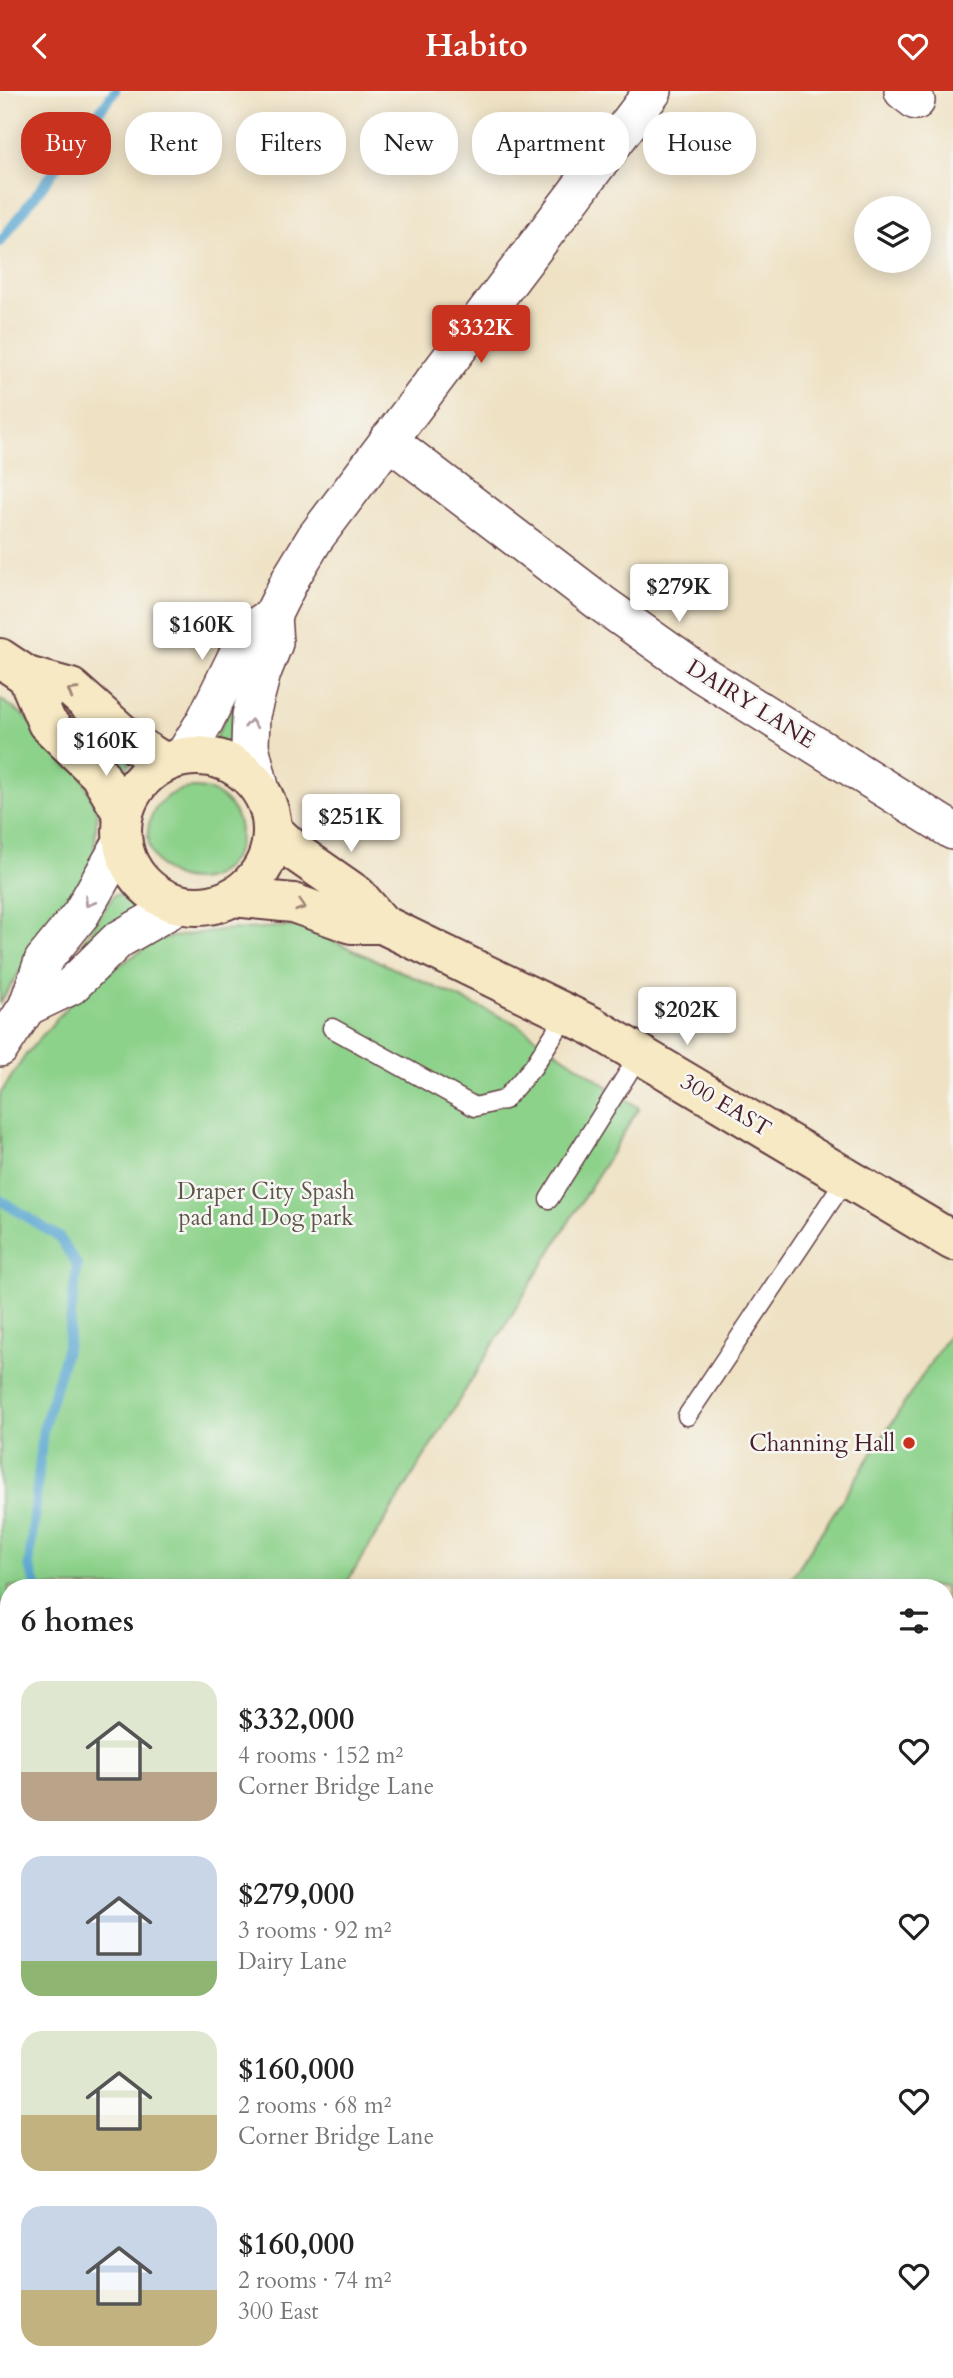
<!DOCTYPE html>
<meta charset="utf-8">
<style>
body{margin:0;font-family:Cardo,serif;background:#f6f6f6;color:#222;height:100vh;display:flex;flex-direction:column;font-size:26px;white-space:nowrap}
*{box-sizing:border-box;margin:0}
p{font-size:23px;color:#767676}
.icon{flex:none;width:38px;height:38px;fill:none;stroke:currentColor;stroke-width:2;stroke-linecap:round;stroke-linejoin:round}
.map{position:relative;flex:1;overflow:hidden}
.details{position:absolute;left:0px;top:1488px;width:954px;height:800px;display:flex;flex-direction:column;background:#fff;border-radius:28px 28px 0 0;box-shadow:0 4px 18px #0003}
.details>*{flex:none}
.guide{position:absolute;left:21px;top:21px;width:912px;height:63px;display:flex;gap:14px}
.tools{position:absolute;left:854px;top:105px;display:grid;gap:14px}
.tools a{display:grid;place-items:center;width:77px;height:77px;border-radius:50%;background:#fff;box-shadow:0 4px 18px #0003;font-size:35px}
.price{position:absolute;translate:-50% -60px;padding:0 16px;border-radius:7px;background:#fff;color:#222;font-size:23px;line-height:46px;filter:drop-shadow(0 2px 4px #0008)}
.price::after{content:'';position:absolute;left:50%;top:42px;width:21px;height:16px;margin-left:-10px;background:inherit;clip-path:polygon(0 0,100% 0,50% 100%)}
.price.selected{background:#c8321e;color:#fff}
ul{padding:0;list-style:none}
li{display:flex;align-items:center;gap:21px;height:175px;padding:0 21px}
li span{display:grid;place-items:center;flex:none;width:196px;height:140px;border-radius:21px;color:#555}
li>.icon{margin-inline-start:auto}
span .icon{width:84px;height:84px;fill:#fffc;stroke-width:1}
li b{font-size:30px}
h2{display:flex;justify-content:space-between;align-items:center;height:84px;padding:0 21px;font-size:30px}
.chip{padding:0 24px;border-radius:28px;background:#fff;box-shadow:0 4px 18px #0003;font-size:24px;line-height:63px}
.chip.selected{background:#c8321e;color:#fff}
header{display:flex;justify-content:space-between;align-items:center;height:91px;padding:0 21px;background:#c8321e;color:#fff;font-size:32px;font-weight:600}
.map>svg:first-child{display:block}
.green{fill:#8dd28b;stroke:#6c785b;stroke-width:2}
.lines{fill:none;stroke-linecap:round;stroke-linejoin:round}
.stream{stroke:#57a5d0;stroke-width:10}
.lane-casing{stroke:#633c42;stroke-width:21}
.street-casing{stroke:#633c42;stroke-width:40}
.secondary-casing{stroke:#633c42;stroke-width:42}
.lane{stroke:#fff;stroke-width:18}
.street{stroke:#fff;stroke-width:37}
.secondary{stroke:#f7e9c3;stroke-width:38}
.oneway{stroke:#a08477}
.oneway2{stroke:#ae9aa0}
.poi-dot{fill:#c8321e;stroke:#f6f6f2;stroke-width:2.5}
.labels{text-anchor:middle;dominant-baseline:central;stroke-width:5;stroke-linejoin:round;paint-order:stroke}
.street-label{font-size:23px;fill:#4a1f2b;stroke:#f6f6f2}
.park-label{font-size:23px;fill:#5e5548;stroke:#f6f6f2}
.poi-label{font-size:23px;fill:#4a1f2b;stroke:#f6f6f2;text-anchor:end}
</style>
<header><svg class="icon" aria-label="back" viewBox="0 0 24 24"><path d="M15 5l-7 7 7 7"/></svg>Habito<svg class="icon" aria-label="heart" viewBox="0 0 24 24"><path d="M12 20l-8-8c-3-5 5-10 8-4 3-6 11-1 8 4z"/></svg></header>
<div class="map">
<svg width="953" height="2287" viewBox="0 0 953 2287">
<rect width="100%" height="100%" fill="#f6f6f2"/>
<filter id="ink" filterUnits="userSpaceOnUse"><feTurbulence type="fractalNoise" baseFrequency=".0143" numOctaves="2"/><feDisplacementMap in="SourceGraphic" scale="14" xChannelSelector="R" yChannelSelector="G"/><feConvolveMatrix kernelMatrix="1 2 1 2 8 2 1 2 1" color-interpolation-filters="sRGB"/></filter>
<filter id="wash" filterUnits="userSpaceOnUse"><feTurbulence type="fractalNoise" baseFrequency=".00686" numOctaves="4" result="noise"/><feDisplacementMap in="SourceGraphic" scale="28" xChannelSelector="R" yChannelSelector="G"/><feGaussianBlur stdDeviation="1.57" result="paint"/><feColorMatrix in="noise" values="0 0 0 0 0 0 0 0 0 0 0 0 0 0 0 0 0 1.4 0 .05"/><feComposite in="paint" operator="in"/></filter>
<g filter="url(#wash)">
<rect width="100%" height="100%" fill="#efe2c4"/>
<g class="green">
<path d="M242 591 234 654 218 651 215 648Z"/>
<path d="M0 608 22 623 81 682 97 720 94 765 78 808 33 860 0 912Z"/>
<path d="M82 631 131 670 122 687 75 638Z"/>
<circle cx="194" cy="743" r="46"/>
<path d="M122 803 138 817 90 856 82 852 114 804Z"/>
<path d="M300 835 515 932 639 1017 344 1496H9V2041L0 2055V1003L27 962 81 900 159 848 222 839Z"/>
<path d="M953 1237V1719L945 1732V1496H786Z"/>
</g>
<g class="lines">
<g class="stream">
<path d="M0 151 115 0"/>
<path d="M0 1109 59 1146 77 1174 68 1252 43 1339 29 1475 37 1496"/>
<path d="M0 1913 9 1888"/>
</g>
</g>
</g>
<g filter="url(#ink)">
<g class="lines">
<g class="lane-casing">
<g id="lane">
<path d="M332 937 475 1016 504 1009 533 976 567 923"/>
<path d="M549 1108 640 963"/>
<path d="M687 1325 847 1086"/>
<path d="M945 1829 953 1816"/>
<path d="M658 2287 663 2278"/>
</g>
</g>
<g class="street-casing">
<g id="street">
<path d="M903 0 916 10"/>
<path d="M388 349 601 512 700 582 953 740"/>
<path d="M183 666 205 630 249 540 272 525 292 485 315 447 653 0"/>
<path d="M261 700 250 655 251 624 262 582 274 552 272 525"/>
<path d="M27 916 71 895 118 849 179 814"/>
<path d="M0 957 27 916 43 870 81 823 122 751"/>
<path d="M242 2287 248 2278"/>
</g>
</g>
<g class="secondary-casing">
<g id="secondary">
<path d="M0 567 27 585 71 597 133 652 165 672"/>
<path d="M27 585 47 632 99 683 123 724"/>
<circle cx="197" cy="740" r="75"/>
<path d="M272 739 298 763 357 804 382 833 592 935 953 1150"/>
<path d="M233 806 293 812 352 833H382"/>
</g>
</g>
<use href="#lane" class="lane"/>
<use href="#street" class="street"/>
<use href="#secondary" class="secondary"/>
</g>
<defs><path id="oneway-chevron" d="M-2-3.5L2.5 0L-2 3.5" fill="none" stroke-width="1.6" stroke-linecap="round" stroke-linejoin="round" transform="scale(1.75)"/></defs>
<g class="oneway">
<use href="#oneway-chevron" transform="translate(72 601) rotate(-149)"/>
<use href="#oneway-chevron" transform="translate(301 815) rotate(18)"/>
</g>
<g class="oneway2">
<use href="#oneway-chevron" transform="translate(251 633) rotate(-87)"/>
<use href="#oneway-chevron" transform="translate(89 811) rotate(122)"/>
</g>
</g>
<circle class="poi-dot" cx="909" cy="1352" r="7"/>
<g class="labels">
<g class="street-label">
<text transform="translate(751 613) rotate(32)">DAIRY LANE</text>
<text transform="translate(726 1014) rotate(31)">300 EAST</text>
</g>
<g class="park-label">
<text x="266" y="1100">Draper City Spash<tspan x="266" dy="26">pad and Dog park</tspan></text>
</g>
<g class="poi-label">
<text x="895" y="1352">Channing Hall</text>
</g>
</g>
</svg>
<div class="tools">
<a><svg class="icon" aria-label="layers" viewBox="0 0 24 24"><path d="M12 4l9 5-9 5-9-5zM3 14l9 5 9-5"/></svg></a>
</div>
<b class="price selected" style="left:481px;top:274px">$332K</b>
<b class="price" style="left:679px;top:533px">$279K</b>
<b class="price" style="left:202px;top:571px">$160K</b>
<b class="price" style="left:106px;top:687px">$160K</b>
<b class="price" style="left:351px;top:763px">$251K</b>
<b class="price" style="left:687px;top:956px">$202K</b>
<div class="guide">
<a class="chip selected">Buy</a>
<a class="chip">Rent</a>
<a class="chip">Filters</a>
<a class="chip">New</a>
<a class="chip">Apartment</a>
<a class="chip">House</a>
</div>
<section class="details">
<h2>6 homes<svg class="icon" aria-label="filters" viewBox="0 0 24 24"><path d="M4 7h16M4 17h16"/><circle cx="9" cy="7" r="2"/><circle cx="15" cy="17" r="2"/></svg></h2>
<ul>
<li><span style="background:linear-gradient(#dfe7d0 65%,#b9a48a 0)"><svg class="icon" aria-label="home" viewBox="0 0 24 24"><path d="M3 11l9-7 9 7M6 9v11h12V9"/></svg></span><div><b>$332,000</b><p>4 rooms · 152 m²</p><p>Corner Bridge Lane</p></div><svg class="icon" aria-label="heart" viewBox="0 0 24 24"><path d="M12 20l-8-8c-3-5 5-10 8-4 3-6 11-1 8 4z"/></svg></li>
<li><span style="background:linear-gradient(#c9d6e8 75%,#8fb573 0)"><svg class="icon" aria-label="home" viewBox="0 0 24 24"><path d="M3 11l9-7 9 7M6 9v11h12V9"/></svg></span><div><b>$279,000</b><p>3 rooms · 92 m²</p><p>Dairy Lane</p></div><svg class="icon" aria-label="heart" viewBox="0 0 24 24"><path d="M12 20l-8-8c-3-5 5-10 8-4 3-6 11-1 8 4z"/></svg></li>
<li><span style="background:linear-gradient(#dfe7d0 60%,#c2b280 0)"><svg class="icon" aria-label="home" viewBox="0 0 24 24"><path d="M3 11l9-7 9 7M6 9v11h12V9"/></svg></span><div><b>$160,000</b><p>2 rooms · 68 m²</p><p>Corner Bridge Lane</p></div><svg class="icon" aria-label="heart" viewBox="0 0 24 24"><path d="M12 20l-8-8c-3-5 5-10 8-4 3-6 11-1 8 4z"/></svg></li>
<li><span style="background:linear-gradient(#c9d6e8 60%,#c2b280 0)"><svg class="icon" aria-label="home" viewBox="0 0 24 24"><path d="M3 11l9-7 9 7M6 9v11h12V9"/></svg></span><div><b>$160,000</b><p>2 rooms · 74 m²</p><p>300 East</p></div><svg class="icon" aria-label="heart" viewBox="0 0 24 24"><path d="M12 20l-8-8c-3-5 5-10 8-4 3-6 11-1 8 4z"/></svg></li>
</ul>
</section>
</div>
